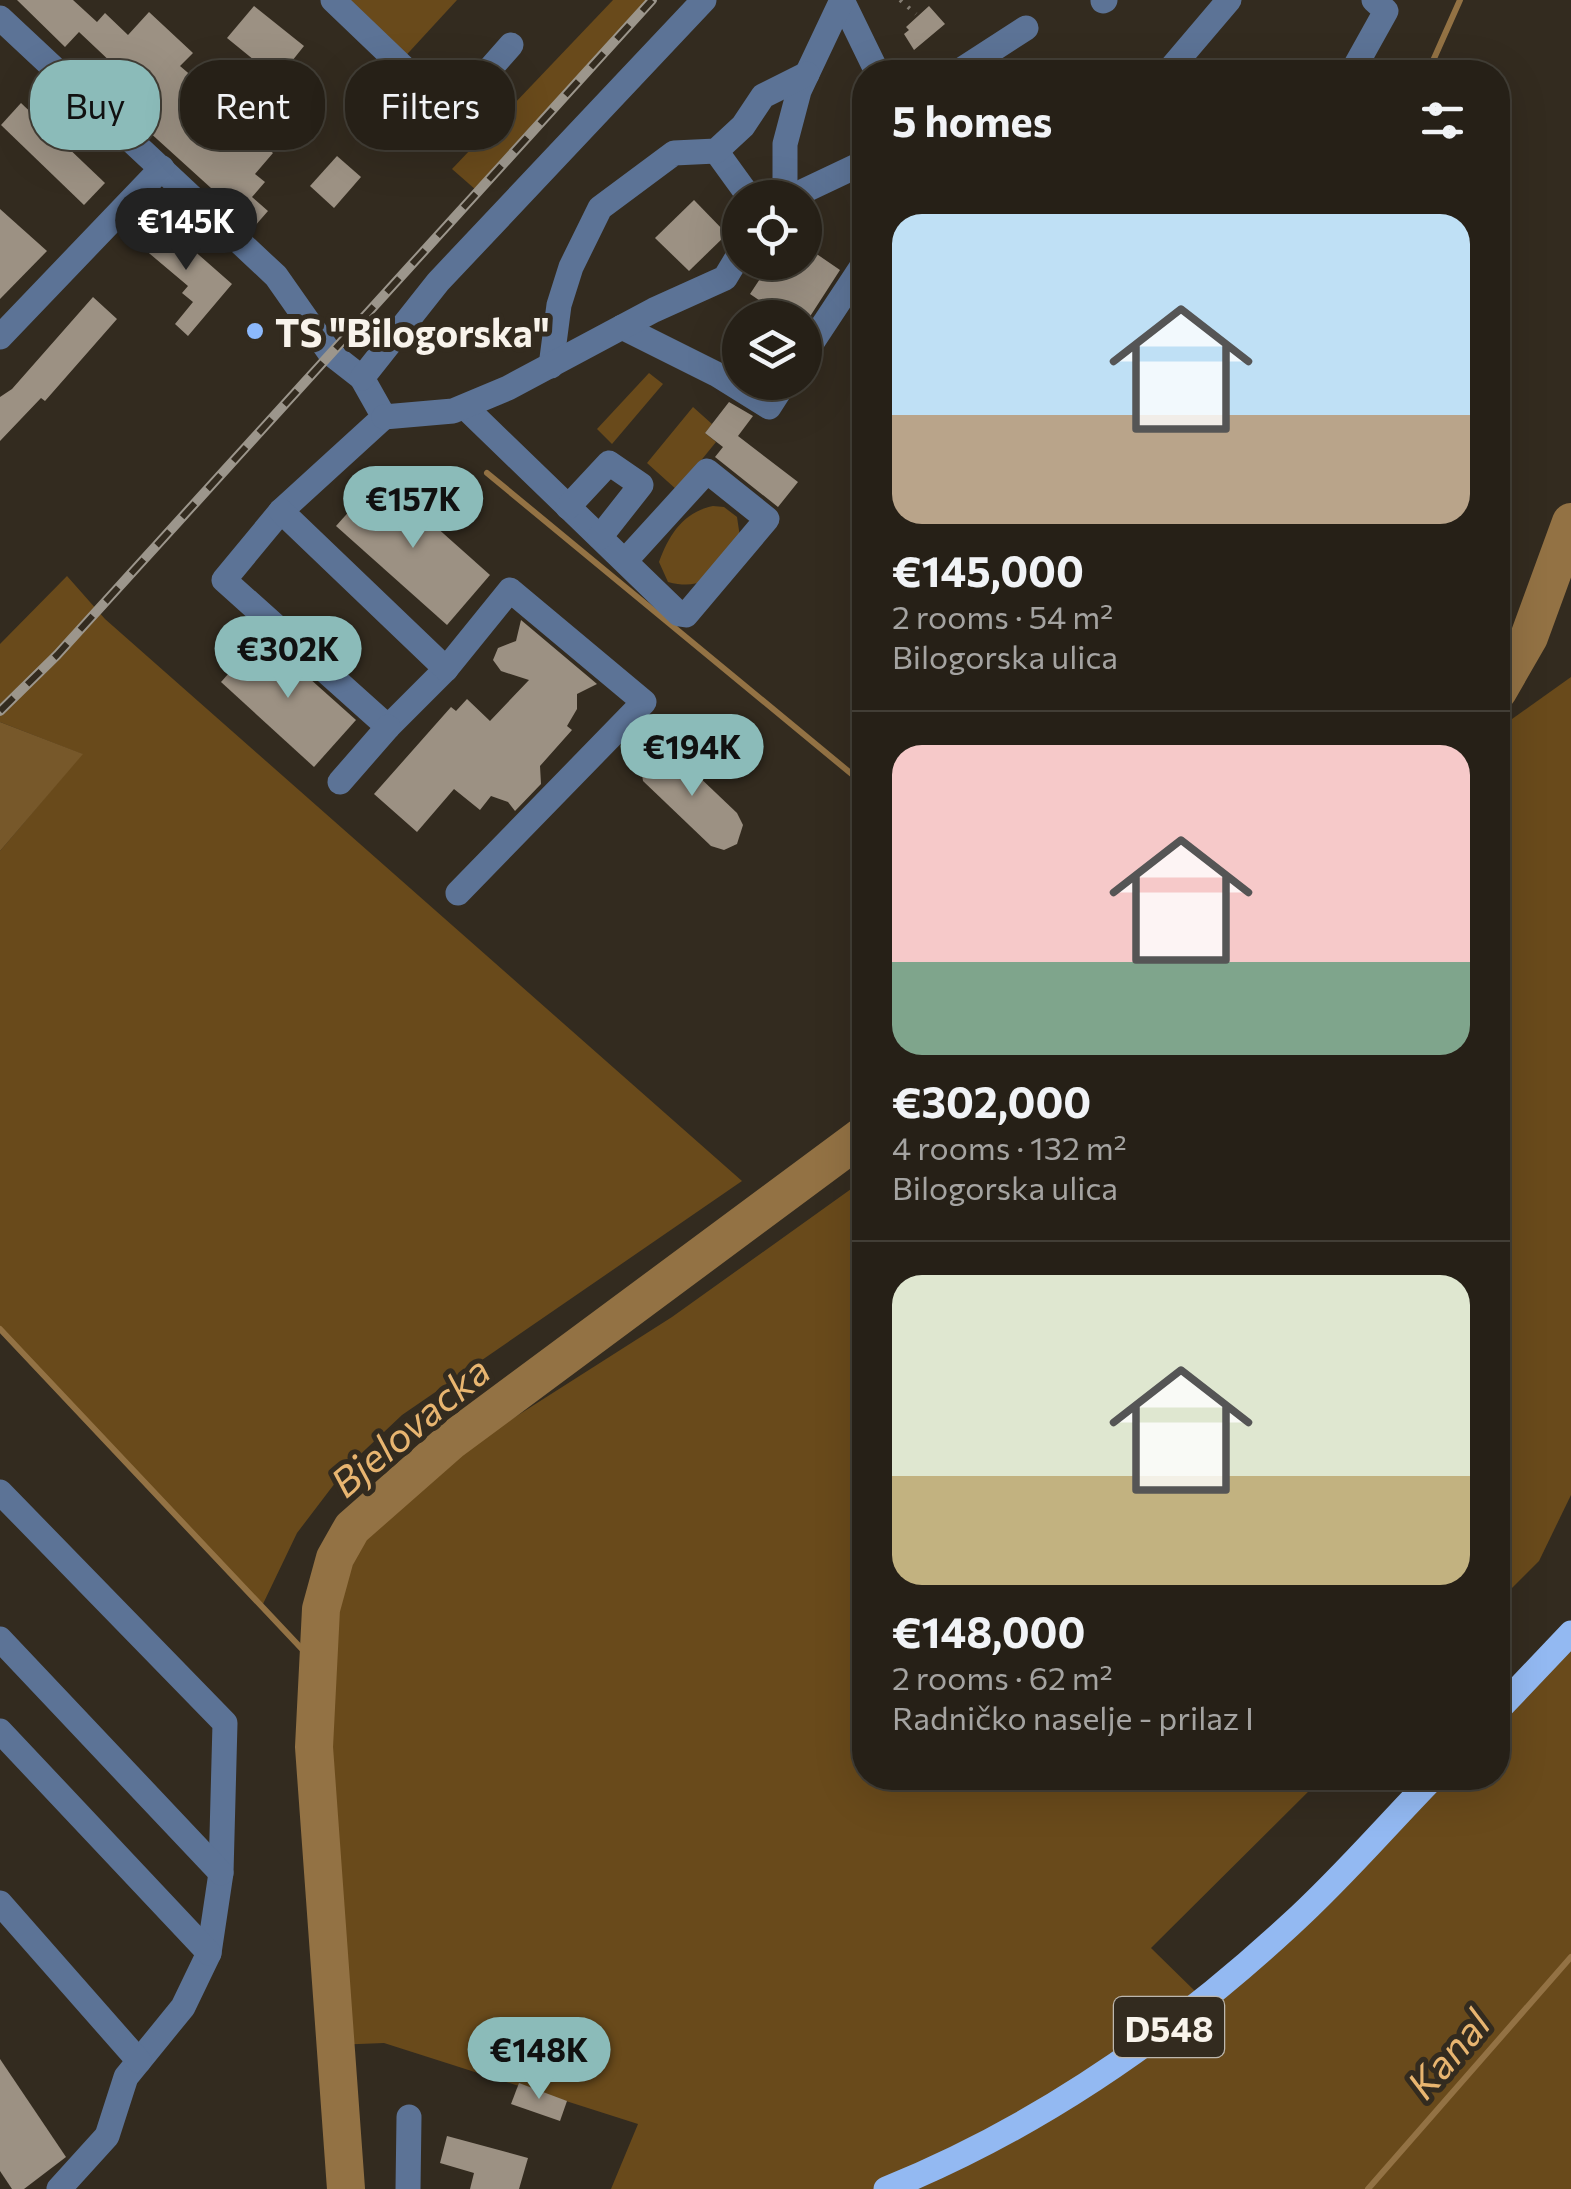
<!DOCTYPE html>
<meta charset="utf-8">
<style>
body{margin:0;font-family:Commissioner,sans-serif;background:#322d24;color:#f1f3f6;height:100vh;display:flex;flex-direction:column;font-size:38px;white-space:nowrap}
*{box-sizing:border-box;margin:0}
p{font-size:32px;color:#a4a3a1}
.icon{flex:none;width:55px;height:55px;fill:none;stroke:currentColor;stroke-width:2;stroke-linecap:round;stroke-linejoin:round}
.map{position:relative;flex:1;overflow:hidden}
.details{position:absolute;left:852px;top:60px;width:658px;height:1730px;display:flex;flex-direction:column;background:#262017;border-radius:40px;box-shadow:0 10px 40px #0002,0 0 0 2px #423e36}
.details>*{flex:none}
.top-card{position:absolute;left:30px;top:60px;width:672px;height:90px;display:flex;gap:20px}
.buttons{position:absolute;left:722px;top:180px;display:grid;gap:20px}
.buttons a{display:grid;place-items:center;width:100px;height:100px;border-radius:50%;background:#262017;box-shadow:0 10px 40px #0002,0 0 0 2px #423e36;font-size:50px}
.price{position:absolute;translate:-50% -85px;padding:0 22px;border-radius:35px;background:#8bbbb9;color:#111;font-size:32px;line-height:65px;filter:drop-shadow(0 2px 5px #0008)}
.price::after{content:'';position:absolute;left:50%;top:60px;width:30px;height:22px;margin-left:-15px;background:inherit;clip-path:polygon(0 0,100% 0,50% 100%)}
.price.current{background:#222;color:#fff}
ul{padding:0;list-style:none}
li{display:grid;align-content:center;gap:20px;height:530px;padding:0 40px}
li+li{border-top:2px solid #423e36}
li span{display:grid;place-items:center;height:310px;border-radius:30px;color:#555}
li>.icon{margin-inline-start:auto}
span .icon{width:180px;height:180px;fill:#fffc;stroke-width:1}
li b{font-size:42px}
h2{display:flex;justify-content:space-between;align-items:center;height:120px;padding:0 40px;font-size:42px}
.chip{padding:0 35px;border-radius:40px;background:#262017;box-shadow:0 10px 40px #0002,0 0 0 2px #423e36;font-size:35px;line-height:90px}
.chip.current{background:#8bbbb9;color:#111}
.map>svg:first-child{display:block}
.green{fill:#694a1b}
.forest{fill:#77582a}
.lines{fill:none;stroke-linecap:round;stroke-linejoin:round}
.stream{stroke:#937244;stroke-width:6}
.river{stroke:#937244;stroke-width:38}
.building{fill:#9c9183}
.path{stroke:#847d72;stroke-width:4;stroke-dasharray:2.5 8;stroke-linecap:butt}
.minor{stroke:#5c7396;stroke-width:25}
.major{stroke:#93b9f2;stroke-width:25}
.rail-casing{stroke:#9c968c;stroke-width:10}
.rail{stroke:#332b1f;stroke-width:6;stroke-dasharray:19;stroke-linecap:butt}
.poi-dot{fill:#8cb9fc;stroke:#332b1f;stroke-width:4}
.labels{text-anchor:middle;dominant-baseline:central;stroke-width:10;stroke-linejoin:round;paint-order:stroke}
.shield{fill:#332b1f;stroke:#bdb7ae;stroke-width:2.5}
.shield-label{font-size:35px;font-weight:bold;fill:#f8f3eb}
.poi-label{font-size:38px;font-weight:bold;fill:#f8f3eb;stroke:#332b1f;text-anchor:start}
.water-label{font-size:40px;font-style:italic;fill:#e8b570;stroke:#332b1f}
</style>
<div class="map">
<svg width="1571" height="2189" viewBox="0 0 1571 2189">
<rect width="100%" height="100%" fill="#332b1f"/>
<g class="green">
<path d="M333 0H457L399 63Z"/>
<path d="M613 0H653L476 190 452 169Z"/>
<path d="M649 373 663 384 612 444 597 429Z"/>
<path d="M693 407 712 424 705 433 716 442 677 490 647 463Z"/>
<path d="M713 506 724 507 737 517 740 537C717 567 711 593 668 582L659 562C669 535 683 512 713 506Z"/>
<path d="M67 576 105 619 742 1181 402 1415 348 1466 297 1533 262 1606 0 1329V851L82 754 0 722V644Z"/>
<path d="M1571 677V1495L1539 1561 1498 1602V729Z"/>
<path d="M865 1179V1778H1322L1151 1948 1200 1996 1433 1778H1498V1710L1571 1633V2189H611L638 2124 384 2043 333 2045C326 1925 313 1804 317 1684 318 1641 318 1595 337 1556 347 1533 362 1519 380 1503L672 1317Z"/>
</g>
<path class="forest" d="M0 722 83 754 0 851Z"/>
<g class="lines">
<g class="stream">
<path d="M1428 72 1460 0"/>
<path d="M487 473 865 785"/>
<path d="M0 1329 317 1665"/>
<path d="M1368 2189 1571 1957"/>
</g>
<g class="river">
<path d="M1498 691 1529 637 1571 522"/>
<path d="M346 2189 314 1747 321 1609 335 1558 352 1528 451 1441 865 1134"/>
</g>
</g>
<g class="building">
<path d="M17 0H73L97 22 105 13 128 35 149 12 193 53 180 66 221 101 254 60 227 38 254 6 304 46 240 126 273 153 255 174 265 182 252 197 268 211 254 227 115 101 132 82 79 32 65 47Z"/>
<path d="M929 6 945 24 914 50 904 34 909 30 906 27Z"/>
<path d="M21 103 105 183 84 205 1 125Z"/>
<path d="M337 156 361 177 334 208 310 186Z"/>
<path d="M694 200 727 234 689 271 655 238Z"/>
<path d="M0 209 47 251 0 299Z"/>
<path d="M158 219 232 284 188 336 175 324 193 302 182 293 188 286 137 243Z"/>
<path d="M805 246 840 270 809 318H785L750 294 771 262H805Z"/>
<path d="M93 297 117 319 45 401 41 398 0 441V397L12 389Z"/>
<path d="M729 402 753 416 738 436 798 482 778 507 715 457 723 447 705 433Z"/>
<path d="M380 477 490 575 447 625 336 526Z"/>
<path d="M521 620 597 684 577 694V709L567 726 572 730 540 766 541 784 515 811 508 802 491 796 480 810 454 789 417 832 374 794 451 707 456 711 467 699 490 721 529 680 501 671 493 660 498 648 516 641Z"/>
<path d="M262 636 356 720 314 767 221 682Z"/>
<path d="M654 749 674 753 737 813 743 825 737 844 724 850 711 846 643 781 640 762Z"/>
<path d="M0 2059 66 2157 24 2189H12L0 2171Z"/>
<path d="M519 2083 567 2101 560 2121 511 2104Z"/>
<path d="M447 2136 528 2158 519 2189H470L474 2173 440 2163Z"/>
</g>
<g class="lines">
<path class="path" d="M900 0 916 14"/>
<g class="minor">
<path d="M333 0 451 113 511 45"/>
<path d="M842 0 877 72"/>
<path d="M1103 1 1105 0"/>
<path d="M0 18 276 276 330 353 362 378 384 417 281 511 224 580 388 727 446 669"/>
<path d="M958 72 1026 28"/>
<path d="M1177 72 1172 67 1229 0"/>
<path d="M1352 72 1386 11 1374 0"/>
<path d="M716 151 750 198"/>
<path d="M785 198V144L799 91 842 0"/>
<path d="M789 198 865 162"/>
<path d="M622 327 716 374 769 407 785 382"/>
<path d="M0 337 162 168"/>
<path d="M805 353 865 262"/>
<path d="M551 366 559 305 571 267 600 208 674 153 716 151 743 126 763 96 807 74"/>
<path d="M362 378 438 282 704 0"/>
<path d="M465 407 679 614 686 615 767 519 707 471 625 561"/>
<path d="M384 417 453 411 508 388 654 310 725 278 740 253"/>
<path d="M568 507 609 463 641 485 600 537"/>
<path d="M281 511 446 669 510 590 644 702 458 893"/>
<path d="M340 782 388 727"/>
<path d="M0 1492 225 1723 221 1873 209 1953 183 2007 126 2077 107 2136 59 2189"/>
<path d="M0 1639 221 1873"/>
<path d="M0 1731 209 1953"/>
<path d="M0 1903 139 2061"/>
<path d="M408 2189 409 2117"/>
</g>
<g class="major">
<path d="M1498 1710 1571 1633"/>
<path d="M886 2189C1037 2128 1171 2035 1290 1925 1341 1879 1386 1826 1433 1778"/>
</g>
<g class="rail-casing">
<path id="rail" d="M0 711 57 655 652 0"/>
</g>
<use href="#rail" class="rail"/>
</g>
<circle class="poi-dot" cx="255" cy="331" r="10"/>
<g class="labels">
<rect class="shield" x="1114" y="1997" width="110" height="60" rx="8"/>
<g class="shield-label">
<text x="1169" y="2027">D548</text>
</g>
<g class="poi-label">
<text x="275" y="331">TS "Bilogorska"</text>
</g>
<g class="water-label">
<text transform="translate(409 1425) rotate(-40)">Bjelovacka</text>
<text transform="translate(1447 2053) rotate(-49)">Kanal</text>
</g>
</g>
</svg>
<div class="buttons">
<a><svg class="icon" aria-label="locate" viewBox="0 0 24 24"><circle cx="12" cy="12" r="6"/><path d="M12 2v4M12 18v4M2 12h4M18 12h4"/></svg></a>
<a><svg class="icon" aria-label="layers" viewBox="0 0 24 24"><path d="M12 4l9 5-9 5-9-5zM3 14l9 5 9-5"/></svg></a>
</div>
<b class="price current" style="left:186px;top:273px">€145K</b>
<b class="price" style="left:413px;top:551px">€157K</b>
<b class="price" style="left:288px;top:701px">€302K</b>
<b class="price" style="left:692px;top:799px">€194K</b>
<b class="price" style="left:539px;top:2102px">€148K</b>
<div class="top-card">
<a class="chip current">Buy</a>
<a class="chip">Rent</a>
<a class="chip">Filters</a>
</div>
<section class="details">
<h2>5 homes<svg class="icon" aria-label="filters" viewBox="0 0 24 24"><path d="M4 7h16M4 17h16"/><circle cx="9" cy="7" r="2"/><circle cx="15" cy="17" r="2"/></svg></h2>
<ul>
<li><span style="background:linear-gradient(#bfe0f5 65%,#b9a48a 0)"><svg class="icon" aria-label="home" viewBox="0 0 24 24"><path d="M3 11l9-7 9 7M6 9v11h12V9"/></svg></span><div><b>€145,000</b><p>2 rooms · 54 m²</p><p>Bilogorska ulica</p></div></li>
<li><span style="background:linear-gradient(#f6c9c9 70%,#7fa58c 0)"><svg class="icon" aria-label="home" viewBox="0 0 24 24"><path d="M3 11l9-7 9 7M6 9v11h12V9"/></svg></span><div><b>€302,000</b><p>4 rooms · 132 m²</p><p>Bilogorska ulica</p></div></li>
<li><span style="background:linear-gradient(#dfe7d0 65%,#c2b280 0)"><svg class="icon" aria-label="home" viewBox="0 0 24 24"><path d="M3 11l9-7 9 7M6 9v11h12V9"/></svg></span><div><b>€148,000</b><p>2 rooms · 62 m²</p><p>Radničko naselje - prilaz I</p></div></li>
</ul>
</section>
</div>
